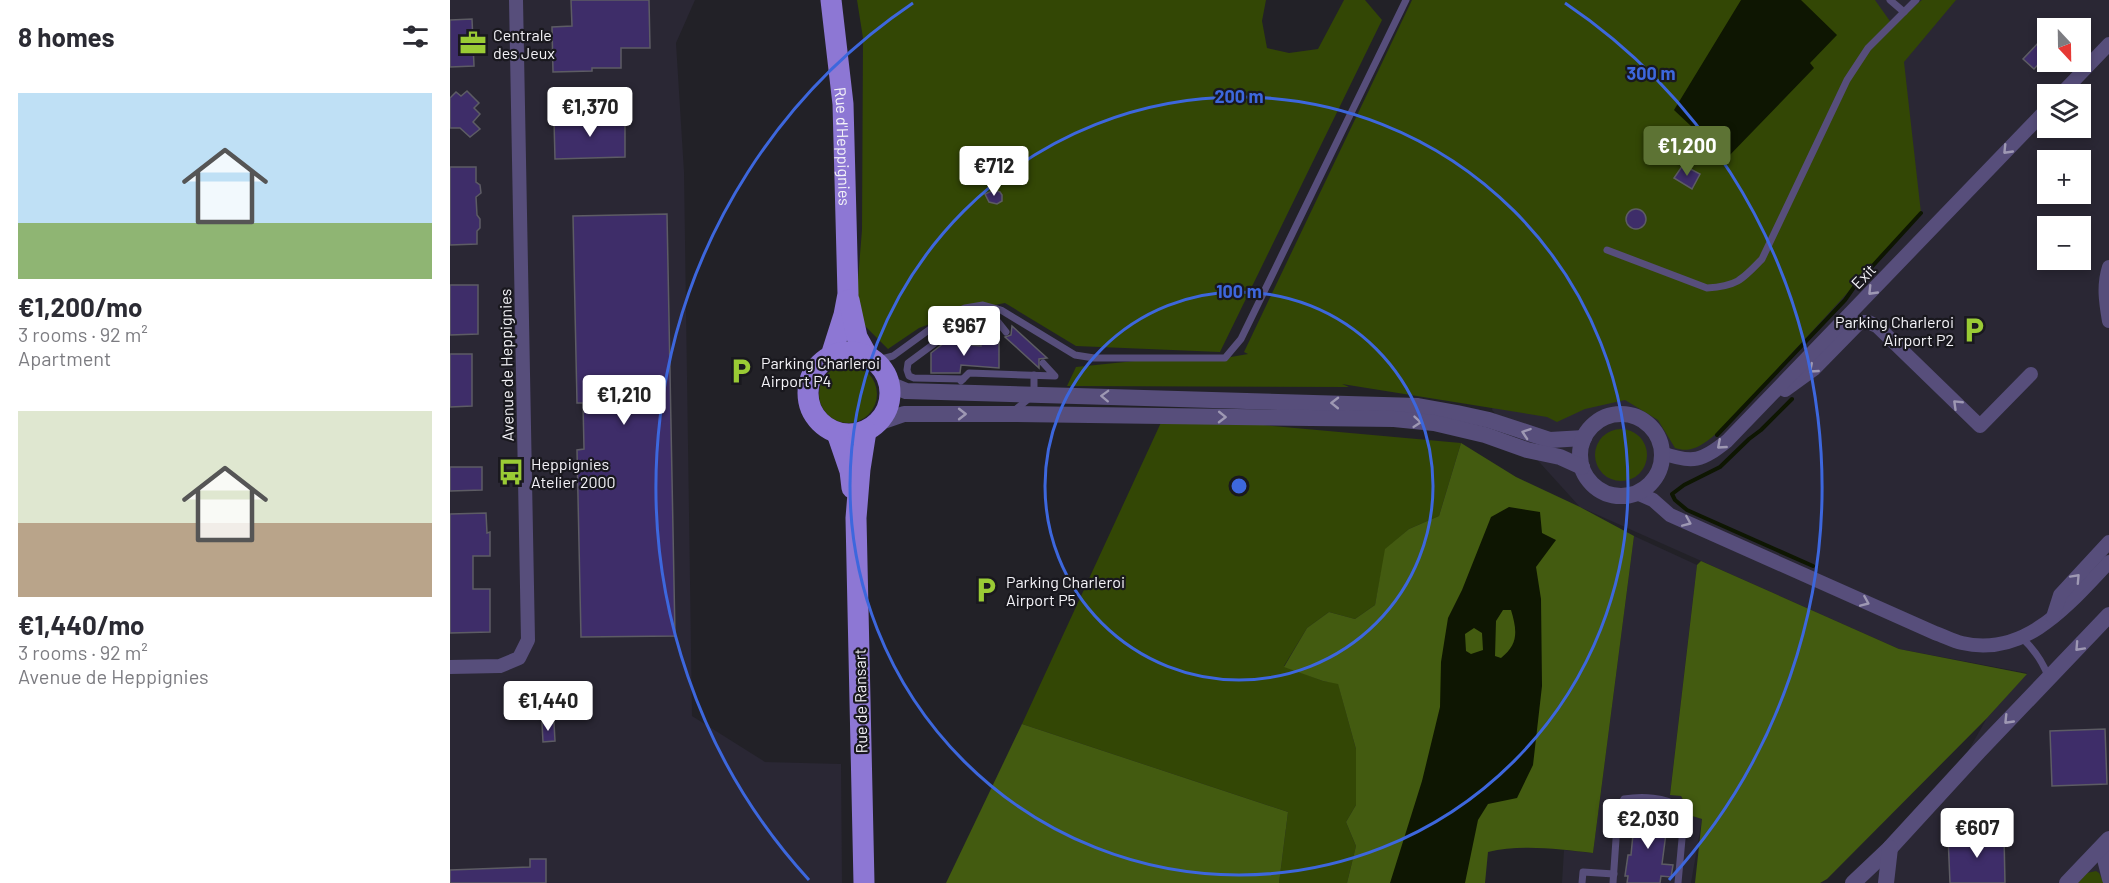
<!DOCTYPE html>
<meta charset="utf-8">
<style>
body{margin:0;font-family:Barlow,sans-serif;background:#f7f7f7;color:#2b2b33;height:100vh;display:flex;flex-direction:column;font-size:22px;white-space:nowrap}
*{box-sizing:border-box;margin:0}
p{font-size:20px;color:#7c7c81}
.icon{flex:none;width:33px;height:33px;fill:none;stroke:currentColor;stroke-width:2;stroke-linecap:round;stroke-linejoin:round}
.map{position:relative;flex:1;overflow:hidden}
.drawer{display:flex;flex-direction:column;background:#fff;width:450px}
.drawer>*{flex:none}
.needle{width:39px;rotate:158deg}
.tools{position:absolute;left:1587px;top:18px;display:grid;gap:12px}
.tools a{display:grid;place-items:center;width:54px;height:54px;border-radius:0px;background:#fff;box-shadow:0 3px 9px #0003;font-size:30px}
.price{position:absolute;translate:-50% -51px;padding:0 14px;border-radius:6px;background:#fff;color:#222;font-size:20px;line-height:39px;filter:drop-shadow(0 2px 3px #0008)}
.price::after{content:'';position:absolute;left:50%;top:36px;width:18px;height:14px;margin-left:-9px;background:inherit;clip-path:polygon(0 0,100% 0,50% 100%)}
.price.selected{background:#5d7334;color:#fff}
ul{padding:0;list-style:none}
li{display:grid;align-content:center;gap:12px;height:318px;padding:0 18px}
li span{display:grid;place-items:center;height:186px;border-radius:0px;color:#555}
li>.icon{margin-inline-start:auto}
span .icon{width:108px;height:108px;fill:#fffc;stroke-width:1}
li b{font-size:26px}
h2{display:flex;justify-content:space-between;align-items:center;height:72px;padding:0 18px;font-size:26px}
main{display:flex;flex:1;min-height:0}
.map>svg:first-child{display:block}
.built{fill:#2a2734;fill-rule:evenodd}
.green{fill:#334705}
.forest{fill:#435b10}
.water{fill:#0e1602;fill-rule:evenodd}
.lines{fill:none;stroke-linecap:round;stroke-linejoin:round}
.stream{stroke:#0e1602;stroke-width:4}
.building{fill:#3e2d69;stroke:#5d5c64;stroke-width:1.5}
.service{stroke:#574e7b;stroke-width:7}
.minor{stroke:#574e7b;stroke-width:14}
.tertiary{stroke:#574e7b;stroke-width:16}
.primary{stroke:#8d77d4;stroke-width:21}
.oneway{stroke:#9e98b3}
.ring{fill:none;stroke:#3d67dd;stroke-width:3}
.labels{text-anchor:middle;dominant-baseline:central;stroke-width:4.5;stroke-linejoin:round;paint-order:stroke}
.poi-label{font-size:16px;fill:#f4f3f8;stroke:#19181e;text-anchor:start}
.street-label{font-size:16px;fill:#f4f3f8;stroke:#19181e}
.centre{fill:#3d67dd;stroke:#19181e;stroke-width:3}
.ring-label{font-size:18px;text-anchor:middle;font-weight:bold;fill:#3d67dd;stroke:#19181e;stroke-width:4.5;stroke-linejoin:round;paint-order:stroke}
</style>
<main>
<section class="drawer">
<h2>8 homes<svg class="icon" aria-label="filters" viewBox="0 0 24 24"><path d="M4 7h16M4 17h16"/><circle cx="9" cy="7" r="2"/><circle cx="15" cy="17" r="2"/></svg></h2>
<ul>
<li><span style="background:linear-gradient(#bfe0f5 70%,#8fb573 0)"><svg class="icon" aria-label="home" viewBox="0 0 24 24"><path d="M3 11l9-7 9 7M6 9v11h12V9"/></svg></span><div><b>€1,200/mo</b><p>3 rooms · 92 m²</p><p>Apartment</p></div></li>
<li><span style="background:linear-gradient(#dfe7d0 60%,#b9a48a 0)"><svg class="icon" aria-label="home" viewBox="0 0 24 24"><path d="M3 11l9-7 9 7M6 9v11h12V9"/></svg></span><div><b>€1,440/mo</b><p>3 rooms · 92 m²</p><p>Avenue de Heppignies</p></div></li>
</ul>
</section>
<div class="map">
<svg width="1659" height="883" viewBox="0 0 1659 883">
<rect width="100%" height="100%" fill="#222127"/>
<g class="built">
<path d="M0 0H245L226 43 234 172 242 716 315 762 391 764 392 883H0Z"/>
<path d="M962 0H1659V883H1403L1501 781 1537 718 1577 673 1449 649 1130 507 1042 410 1044 402ZM1598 28H1630V62H1598ZM1598 94H1630V128H1598ZM1598 160H1630V194H1598ZM1598 226H1630V260H1598Z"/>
<path d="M1184 536 1247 565 1220 794 1231 796 1242 816 1252 819 1241 883H1112L1114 850 1143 853Z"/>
</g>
<g class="green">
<path d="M407 0H816L812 21 817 48 839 53 868 49 894 0H915L932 20 770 352 626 346 555 303 518 310 469 328 438 349 405 316 412 230 413 38Z"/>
<path d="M962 0H1425L1442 24 1472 0H1506L1454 62 1471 213 1273 428C1258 440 1245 455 1225 448L1208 420 1175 400 1135 409 1107 422 1097 417 892 384 899 387 617 386 626 367 714 358H775L798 354 794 352Z"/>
<circle cx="398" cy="394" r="29"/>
<path d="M714 416 1011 443 989 516 959 529 936 549 925 605 905 619 879 612 857 628 834 666 873 681 888 683 906 749V805L896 822 906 846 897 883H829L838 812 572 724Z"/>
<circle cx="1171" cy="455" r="26"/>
<path d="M1646 871 1649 873 1654 883H1628L1637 873Z"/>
</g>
<g class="forest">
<path d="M1011 443 1066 477 1130 507 1184 536 1143 853C1109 849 1071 844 1038 852L1035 883H897L906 846 896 822 906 805V749L888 684 873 681 834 667 857 628 879 612 905 619 925 605 935 549 959 529 989 516Z"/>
<path d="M1251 561 1449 649 1577 674 1537 718 1377 879 1370 883H1245L1252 819 1242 816 1231 796 1220 795 1247 565Z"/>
<path d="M572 724 838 812 829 883H496Z"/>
</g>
<g class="water">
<path d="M1291 0H1351L1387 35 1360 63 1364 68 1276 159 1224 110Z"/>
<path d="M1059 507 1090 512 1092 533 1106 540 1086 567 1091 599 1092 686 1083 765 1067 798 1038 804 1028 820 1015 883H940L972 781 990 707 991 662 998 618 1012 590 1041 517ZM1053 610H1061C1067 630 1069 644 1051 658L1045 656 1046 621ZM1024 628 1032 633 1033 650 1021 654 1016 651 1015 634Z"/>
</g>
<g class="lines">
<g class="stream">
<path d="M1342 399 1311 430 1299 439 1270 467 1234 485 1222 494 1225 500 1237 510 1363 566"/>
<path d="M1267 435 1395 300 1407 283 1471 213"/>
</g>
</g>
<g class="building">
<path d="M121 0H199L200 48H171V68H142V71L103 72 102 27 122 26Z"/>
<path d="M22 19 24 66 0 67V20Z"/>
<path d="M1598 36V54L1584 69 1573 59 1590 41 1592 42Z"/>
<path d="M17 91 29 103 24 108 30 114 23 122 30 129 20 137 10 128H0V98L6 92 11 96Z"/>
<path d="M175 118V157L105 159 104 120Z"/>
<path d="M1233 165 1250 174 1242 189 1224 178Z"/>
<path d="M0 167H26V182L30 185 31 193 26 197 27 215 30 219V228L27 231V244L0 245Z"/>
<path d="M544 190 550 192 552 195V201L547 204 539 202 535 194Z"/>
<circle cx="1186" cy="219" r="10"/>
<path d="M217 214 225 636 131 637 127 450 134 449 133 403H127L123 216Z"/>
<path d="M0 285H28V334L0 335Z"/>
<path d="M562 326 597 358 589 359V368L555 337 561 335Z"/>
<path d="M531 342 549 343V368L511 365 510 373H481V353L494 343 531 346Z"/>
<path d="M0 354H22V406L0 407Z"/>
<path d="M0 467H32V490L0 491Z"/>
<path d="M36 513 37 533 40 532V556H23V589H40V632L0 633V514Z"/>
<path d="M92 723H104L105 741 93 742Z"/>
<path d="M1655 729 1657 784 1602 786 1600 731Z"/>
<path d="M1205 811 1218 818 1212 864 1223 865 1221 877 1211 876 1210 883H1177L1178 876H1175L1178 855H1181L1185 814 1205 816Z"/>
<path d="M1498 836H1554L1555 883H1500Z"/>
<path d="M80 859H96V883H0V870L80 867Z"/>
</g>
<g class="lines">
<g class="service">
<path d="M1440 0 1454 12"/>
<path d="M1157 250 1257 288C1287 286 1292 280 1312 259L1397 80 1418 48 1466 0"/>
<path d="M424 361 443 356 498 316 515 308 533 305 551 310 625 355 644 358H775L791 339 956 0"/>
<path d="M513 379 464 378 459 376 457 370 458 363 508 326C521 320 534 319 548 322L556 332"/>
<path d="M511 381 519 373 605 376 593 363"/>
<path d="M564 411 584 394V375"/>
<path d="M1571 637C1584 649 1592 660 1598 676"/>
<path d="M1132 883 1133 872 1164 874"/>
<path d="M1163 883 1168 810 1174 799C1192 796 1215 797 1230 807L1234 817 1228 883"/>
</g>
<g class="minor">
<path d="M1611 94 1659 44"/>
<path d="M1659 267C1653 286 1656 303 1659 321"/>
<path d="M1335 390 1364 369 1410 322H1418L1427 326 1530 426 1581 374"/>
<path d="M1212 453C1243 464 1252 461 1277 441L1598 108"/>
<path d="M1187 493 1203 500 1220 515 1485 633C1494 636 1503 641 1512 643 1576 658 1620 603 1659 562"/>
<path d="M1603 617 1610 595 1659 542"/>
<path d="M0 667 50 666 69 658 78 640 66 0"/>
<path d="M1651 847 1659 879"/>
</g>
<g class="tertiary">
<path d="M439 384 456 391 968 406 1007 413 1039 420 1100 440 1134 438"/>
<circle cx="1171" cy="455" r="41"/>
<path d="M428 423 454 414H561L944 419 984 423 1035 435 1077 450 1110 457 1132 467"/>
<path d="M1403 883 1440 848 1529 751 1659 615"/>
<path d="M1436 883 1440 848"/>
<path d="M1617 883 1659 839"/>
</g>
<g class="primary">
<path id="s1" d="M381 0 393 104 398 294 394 315 381 356"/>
<path d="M399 300 407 337 418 357"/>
<circle cx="399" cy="393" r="41"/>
<path d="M387 433 400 471 402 488"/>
<path d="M414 883 406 518 410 469 416 431"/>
</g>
</g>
<defs><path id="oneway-chevron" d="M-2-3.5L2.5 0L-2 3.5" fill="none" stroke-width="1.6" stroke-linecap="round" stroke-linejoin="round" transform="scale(1.5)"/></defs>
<g class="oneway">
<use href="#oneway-chevron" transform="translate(1557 150) rotate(134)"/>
<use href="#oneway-chevron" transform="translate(1422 291) rotate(134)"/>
<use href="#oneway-chevron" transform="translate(1363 369) rotate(139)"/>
<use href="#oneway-chevron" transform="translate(655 396) rotate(-178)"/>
<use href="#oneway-chevron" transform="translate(885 403) rotate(-179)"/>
<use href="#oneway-chevron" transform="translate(1507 404) rotate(-136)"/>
<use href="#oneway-chevron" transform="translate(512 414)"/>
<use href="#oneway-chevron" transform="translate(772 417) rotate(1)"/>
<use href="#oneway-chevron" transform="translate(967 422) rotate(5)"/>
<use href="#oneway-chevron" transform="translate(1076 433) rotate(-161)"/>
<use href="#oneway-chevron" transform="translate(1271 445) rotate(139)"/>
<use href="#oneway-chevron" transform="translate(1237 522) rotate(23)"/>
<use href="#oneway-chevron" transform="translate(1626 578) rotate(-47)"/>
<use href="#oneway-chevron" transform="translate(1415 602) rotate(23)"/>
<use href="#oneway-chevron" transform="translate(1629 647) rotate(133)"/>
<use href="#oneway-chevron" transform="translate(1558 720) rotate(134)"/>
</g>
<g class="ring">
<circle cx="789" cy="486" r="194"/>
<circle cx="789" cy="486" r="389"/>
<path d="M359 880A583 583 0 0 1 463 3M1115 3A583 583 0 0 1 1219 880"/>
</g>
<defs>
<g id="office-bare" transform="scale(2.07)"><path d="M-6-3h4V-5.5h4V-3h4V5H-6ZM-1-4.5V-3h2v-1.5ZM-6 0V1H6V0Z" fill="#9acb35" stroke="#19181e" stroke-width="2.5" paint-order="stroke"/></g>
<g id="parking-bare" transform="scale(2.07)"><path d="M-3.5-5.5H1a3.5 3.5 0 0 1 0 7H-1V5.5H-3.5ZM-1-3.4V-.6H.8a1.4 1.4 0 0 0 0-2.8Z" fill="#9acb35" stroke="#19181e" stroke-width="2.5" paint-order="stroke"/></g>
<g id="bus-bare" transform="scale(2.07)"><path d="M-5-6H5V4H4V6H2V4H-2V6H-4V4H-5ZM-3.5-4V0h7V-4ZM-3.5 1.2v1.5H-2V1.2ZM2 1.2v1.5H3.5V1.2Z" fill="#9acb35" stroke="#19181e" stroke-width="2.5" paint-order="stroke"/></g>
</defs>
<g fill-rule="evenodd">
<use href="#office-bare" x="23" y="43"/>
<use href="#parking-bare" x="1524" y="330"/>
<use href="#parking-bare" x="291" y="371"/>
<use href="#bus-bare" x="61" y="472"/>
<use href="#parking-bare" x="536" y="590"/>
</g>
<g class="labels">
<g class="poi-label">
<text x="43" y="34">Centrale<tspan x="43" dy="18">des Jeux</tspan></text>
<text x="1504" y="321" text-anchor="end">Parking Charleroi<tspan x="1504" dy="18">Airport P2</tspan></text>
<text x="311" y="362">Parking Charleroi<tspan x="311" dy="18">Airport P4</tspan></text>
<text x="81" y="463">Heppignies<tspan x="81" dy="18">Atelier 2000</tspan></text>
<text x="556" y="581">Parking Charleroi<tspan x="556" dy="18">Airport P5</tspan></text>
</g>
<g class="street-label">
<text stroke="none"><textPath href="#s1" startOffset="147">Rue d'Heppignies</textPath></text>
<text transform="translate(1413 276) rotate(-46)">Exit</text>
<text transform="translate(56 365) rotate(-91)">Avenue de Heppignies</text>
<text transform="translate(410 701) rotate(-91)">Rue de Ransart</text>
</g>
</g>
<circle cx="789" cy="486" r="9" class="centre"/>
<g class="ring-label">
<text x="1201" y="80">300 m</text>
<text x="789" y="103">200 m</text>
<text x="789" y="298">100 m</text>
</g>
</svg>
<div class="tools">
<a><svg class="needle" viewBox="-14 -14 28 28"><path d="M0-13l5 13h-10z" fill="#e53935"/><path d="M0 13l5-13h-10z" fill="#7c7c81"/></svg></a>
<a><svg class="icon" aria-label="layers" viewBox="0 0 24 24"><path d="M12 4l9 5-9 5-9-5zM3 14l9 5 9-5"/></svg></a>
<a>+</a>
<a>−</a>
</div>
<b class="price" style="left:140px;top:138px">€1,370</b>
<b class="price selected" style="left:1237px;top:177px">€1,200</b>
<b class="price" style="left:544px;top:197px">€712</b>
<b class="price" style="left:514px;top:357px">€967</b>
<b class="price" style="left:174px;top:426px">€1,210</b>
<b class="price" style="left:98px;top:732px">€1,440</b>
<b class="price" style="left:1198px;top:850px">€2,030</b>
<b class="price" style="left:1527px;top:859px">€607</b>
</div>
</main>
